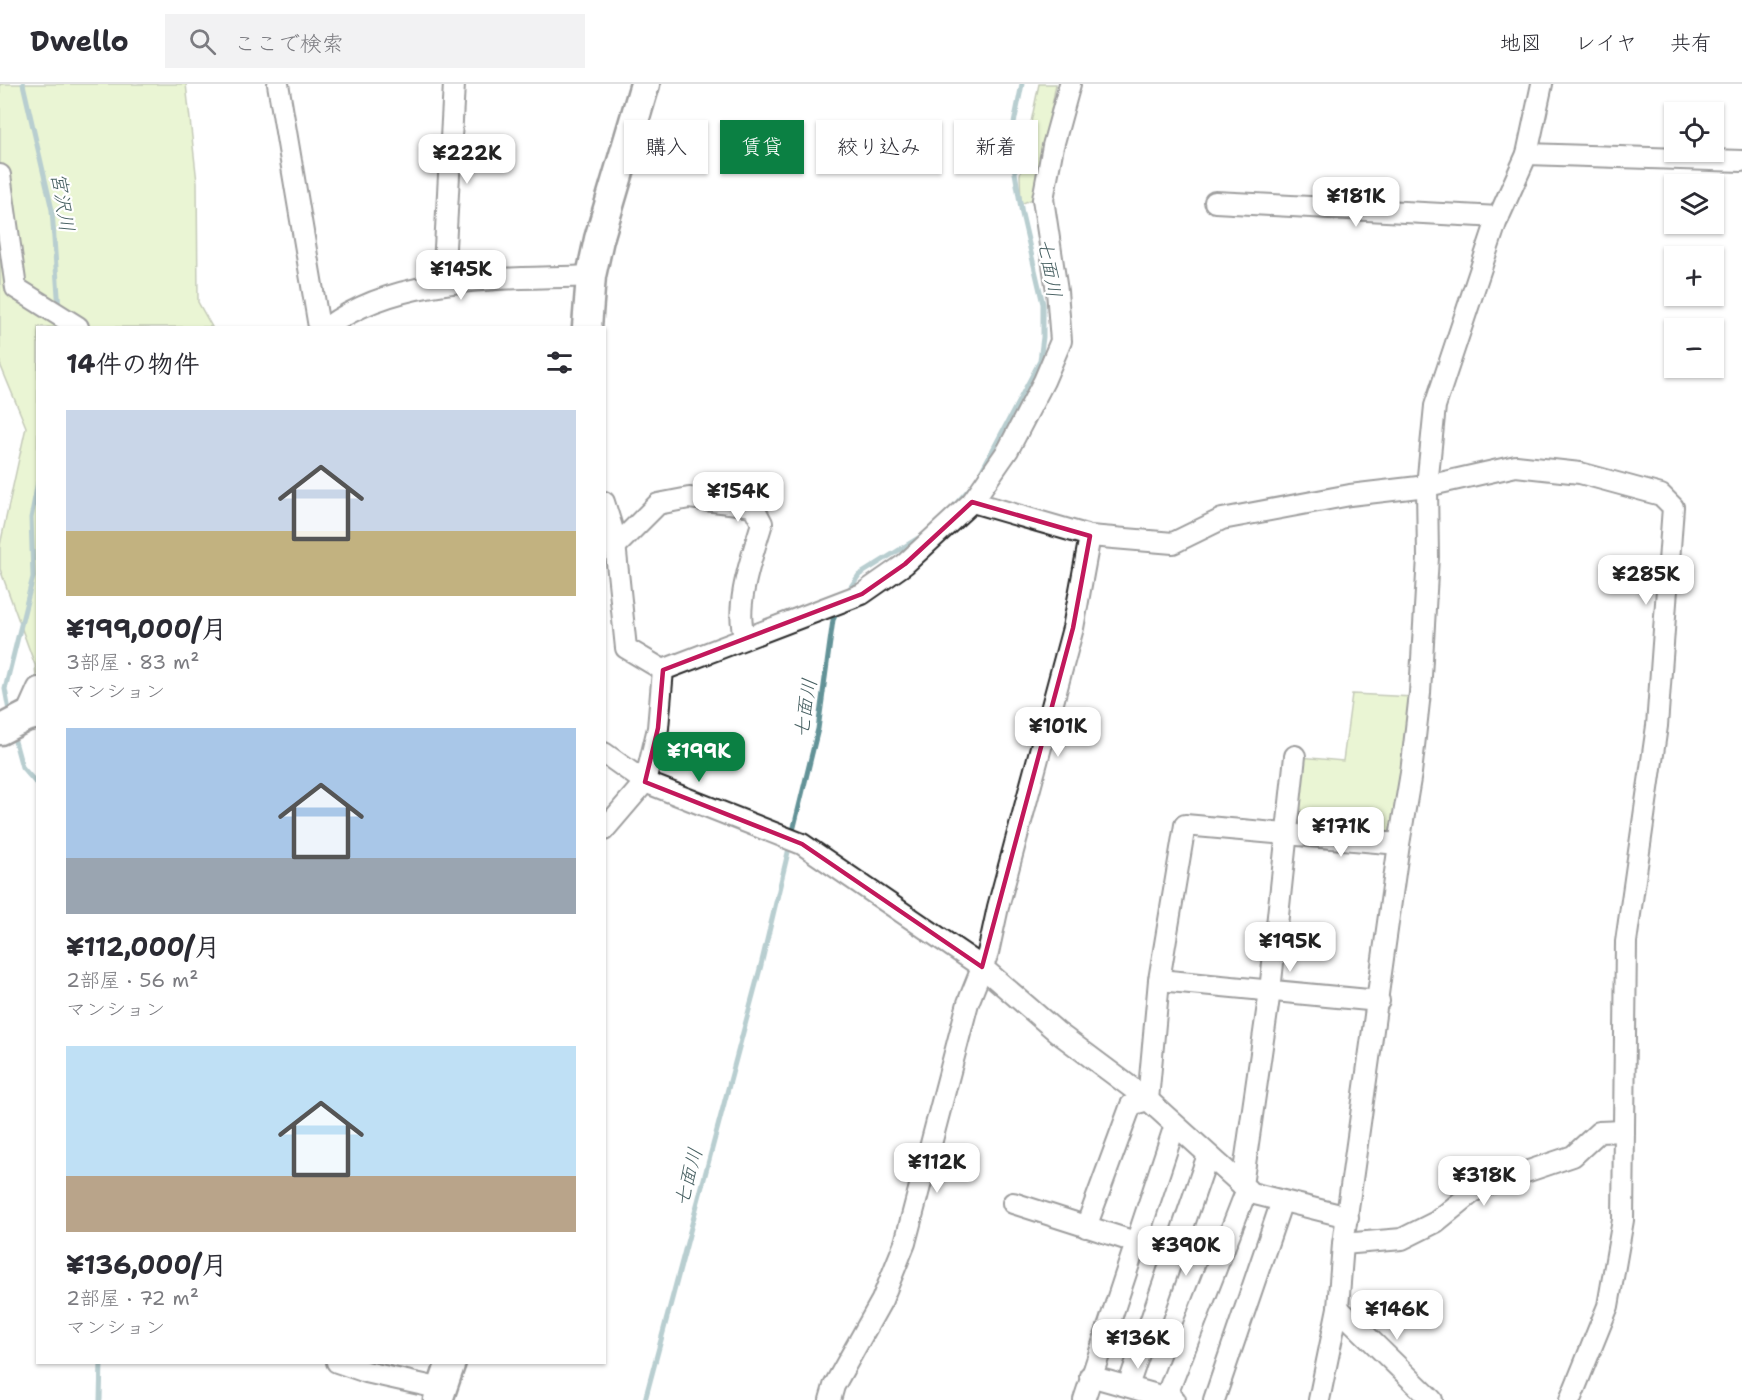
<!DOCTYPE html>
<html lang="ja">
<meta charset="utf-8">
<style>
body{margin:0;font-family:"Shantell Sans","Klee One",sans-serif;background:#f2f2f3;color:#2b2b33;height:100vh;display:flex;flex-direction:column;font-size:22px;white-space:nowrap}
*{box-sizing:border-box;margin:0}
p{font-size:20px;color:#7c7c81}
.icon{flex:none;width:33px;height:33px;fill:none;stroke:currentColor;stroke-width:2;stroke-linecap:round;stroke-linejoin:round}
.map{position:relative;flex:1;overflow:hidden}
.side{position:absolute;left:36px;top:242px;width:570px;height:1038px;display:flex;flex-direction:column;background:#fff;border-radius:0px;box-shadow:0 2px 4px #0004}
.side>*{flex:none}
.banner{position:absolute;left:624px;top:36px;width:570px;height:54px;display:flex;gap:12px}
.buttons{position:absolute;left:1664px;top:18px;display:grid;gap:12px}
.buttons a{display:grid;place-items:center;width:60px;height:60px;border-radius:0px;background:#fff;box-shadow:0 2px 4px #0004;font-size:30px}
.price{position:absolute;translate:-50% -51px;padding:0 14px;border-radius:12px;background:#fff;color:#222;font-size:20px;line-height:39px;filter:drop-shadow(0 2px 3px #0008)}
.price::after{content:'';position:absolute;left:50%;top:36px;width:18px;height:14px;margin-left:-9px;background:inherit;clip-path:polygon(0 0,100% 0,50% 100%)}
.price.selected{background:#0b8043;color:#fff}
ul{padding:0;list-style:none}
li{display:grid;align-content:center;gap:12px;height:318px;padding:0 30px}
li span{display:grid;place-items:center;height:186px;border-radius:0px;color:#555}
li>.icon{margin-inline-start:auto}
span .icon{width:108px;height:108px;fill:#fffc;stroke-width:1}
li b{font-size:26px}
h2{display:flex;justify-content:space-between;align-items:center;height:72px;padding:0 30px;font-size:26px}
.pill{padding:0 21px;border-radius:0px;background:#fff;box-shadow:0 2px 4px #0004;font-size:21px;line-height:54px}
.pill.selected{background:#0b8043;color:#fff}
header{display:flex;align-items:center;gap:36px;box-sizing:border-box;height:84px;padding:0 30px;background:#fff;border-bottom:2px solid #e1e1e2}
header strong{font-size:28px}
nav{display:flex;gap:33px;margin-inline-start:auto;font-size:21px}
.search{width:420px;height:54px;background:#f2f2f3;display:flex;align-items:center;gap:15px;box-sizing:border-box;padding:0 21px;border-radius:0px;color:#7c7c81;font-size:22px}
.map>svg:first-child{display:block}
.green{fill:#d1e99f;stroke:#7e8a65;stroke-width:1.5}
.lines{fill:none;stroke-linecap:round;stroke-linejoin:round}
.stream{stroke:#629297;stroke-width:5}
.street-casing{stroke:#2b2b2b;stroke-width:24}
.secondary-casing{stroke:#2b2b2b;stroke-width:33}
.street{stroke:#fff;stroke-width:20}
.secondary{stroke:#fff;stroke-width:28}
.marked{fill:none;stroke:#c2185b;stroke-width:4.5;stroke-linejoin:round}
.labels{text-anchor:middle;dominant-baseline:central;stroke-width:4.5;stroke-linejoin:round;paint-order:stroke}
.water-label{font-size:20px;font-style:italic;fill:#465f61;stroke:#fff}
</style>
<header>
<strong>Dwello</strong>
<div class="search"><svg class="icon" aria-label="search" viewBox="0 0 24 24"><circle cx="10" cy="10" r="6"/><path d="M15 15l6 6"/></svg>ここで検索</div>
<nav><a>地図</a><a>レイヤ</a><a>共有</a></nav>
</header>
<div class="map">
<svg width="1742" height="1316" viewBox="0 0 1742 1316">
<rect width="100%" height="100%" fill="#fff"/>
<filter id="ink" filterUnits="userSpaceOnUse"><feTurbulence type="fractalNoise" baseFrequency=".0167" numOctaves="2"/><feDisplacementMap in="SourceGraphic" scale="12" xChannelSelector="R" yChannelSelector="G"/><feConvolveMatrix kernelMatrix="1 2 1 2 8 2 1 2 1" color-interpolation-filters="sRGB"/></filter>
<g filter="url(#ink)">
<g class="green">
<path d="M0 0H186L197 98 198 218 212 243H38L37 608 35 581 0 485V461L26 343 0 280Z"/>
<path d="M1039 0H1056L1035 114 1021 120 1020 91Z"/>
<path d="M1352 610 1414 613 1393 753 1293 743 1300 673 1343 677Z"/>
</g>
<g class="lines">
<g class="stream">
<path d="M23 0 52 126 59 226"/>
<path d="M980 390 1040 277 1043 253V220L1022 130 1010 59 1022 0"/>
<path d="M954 422 972 402"/>
<path d="M846 510 859 491 923 451"/>
<path d="M10 632 5 605 33 493 31 434 38 398"/>
<path d="M13 650 22 683 38 701"/>
<path d="M792 751 818 645 833 536 838 526"/>
<path d="M100 1316 101 1278"/>
<path d="M645 1316 761 881 790 760"/>
</g>
<g class="street-casing">
<g id="street">
<path d="M278 0 319 243"/>
<path d="M1527 70 1742 77"/>
<path d="M0 91 16 204 78 243"/>
<path d="M1215 118 1499 133"/>
<path d="M443 200 454 0"/>
<path d="M327 243C401 189 504 196 591 192"/>
<path d="M604 418 614 450 626 564 663 586"/>
<path d="M972 418 1090 452 1173 459 1222 435 1350 411 1427 402 1516 382 1580 389 1661 411 1673 423 1657 642 1626 858 1623 1136 1608 1222 1570 1316"/>
<path d="M615 463 658 420 689 414 753 422 762 439C753 470 733 523 745 554"/>
<path d="M25 633 38 604"/>
<path d="M604 669 645 698 802 760 982 883 1057 948 1148 1016 1251 1109 1348 1133"/>
<path d="M604 746 645 698 658 644 663 586 862 510 905 480 972 418 1008 366 1044 297 1061 257 1057 207 1043 115 1053 62 1070 0"/>
<path d="M1159 896 1379 917"/>
<path d="M1242 1101 1270 907 1295 672"/>
<path d="M1013 1119 1135 1158"/>
<path d="M1086 1143 1131 1021 1148 1016 1159 896 1185 741 1399 760"/>
<path d="M1343 1160 1402 1155 1436 1138 1478 1104 1573 1072 1599 1048 1624 1047"/>
<path d="M1338 1224 1432 1316"/>
<path d="M337 1278 366 1288 442 1305"/>
<path d="M1090 1292 1175 1316"/>
<path d="M1128 1302 1208 1071"/>
<path d="M1166 1313 1247 1105"/>
<path d="M830 1316 834 1302 882 1216 905 1159 968 919 988 869 998 823 1073 544 1090 452"/>
<path d="M1084 1316 1175 1041"/>
<path d="M1214 1316 1282 1117"/>
<path d="M1319 1316 1338 1224 1343 1160 1399 760 1411 689 1420 609 1428 473 1427 402 1435 322 1496 139 1527 70 1542 0"/>
</g>
</g>
<g class="secondary-casing">
<g id="secondary">
<path d="M587 243 591 192 599 155 645 0"/>
<path d="M0 646 25 633 38 630"/>
<path d="M438 1316 451 1278"/>
</g>
</g>
<use href="#street" class="street"/>
<use href="#secondary" class="secondary"/>
</g>
</g>
<path d="M0 0H1742V1316H0ZM972 418 1090 452 1073 544 982 883 802 760 645 698 658 644 663 586 862 510 905 480Z" fill="#fff" fill-opacity=".55" fill-rule="evenodd"/>
<path class="marked" d="M972 418 1090 452 1073 544 982 883 802 760 645 698 658 644 663 586 862 510 905 480Z"/>
<g class="labels">
<g class="water-label">
<text transform="translate(63 118) rotate(81)">宮沢川</text>
<text transform="translate(1050 184) rotate(80)">七面川</text>
<text transform="translate(805 624) rotate(-81)">七面川</text>
<text transform="translate(688 1093) rotate(-75)">七面川</text>
</g>
</g>
</svg>
<div class="buttons">
<a><svg class="icon" aria-label="locate" viewBox="0 0 24 24"><circle cx="12" cy="12" r="6"/><path d="M12 2v4M12 18v4M2 12h4M18 12h4"/></svg></a>
<a><svg class="icon" aria-label="layers" viewBox="0 0 24 24"><path d="M12 4l9 5-9 5-9-5zM3 14l9 5 9-5"/></svg></a>
<a>+</a>
<a>−</a>
</div>
<b class="price" style="left:467px;top:101px">¥222K</b>
<b class="price" style="left:1356px;top:144px">¥181K</b>
<b class="price" style="left:461px;top:217px">¥145K</b>
<b class="price" style="left:738px;top:439px">¥154K</b>
<b class="price" style="left:1646px;top:522px">¥285K</b>
<b class="price" style="left:1058px;top:674px">¥101K</b>
<b class="price selected" style="left:699px;top:699px">¥199K</b>
<b class="price" style="left:1341px;top:774px">¥171K</b>
<b class="price" style="left:1290px;top:889px">¥195K</b>
<b class="price" style="left:937px;top:1110px">¥112K</b>
<b class="price" style="left:1484px;top:1123px">¥318K</b>
<b class="price" style="left:1186px;top:1193px">¥390K</b>
<b class="price" style="left:1397px;top:1257px">¥146K</b>
<b class="price" style="left:1138px;top:1286px">¥136K</b>
<div class="banner">
<a class="pill">購入</a>
<a class="pill selected">賃貸</a>
<a class="pill">絞り込み</a>
<a class="pill">新着</a>
</div>
<section class="side">
<h2>14件の物件<svg class="icon" aria-label="filters" viewBox="0 0 24 24"><path d="M4 7h16M4 17h16"/><circle cx="9" cy="7" r="2"/><circle cx="15" cy="17" r="2"/></svg></h2>
<ul>
<li><span style="background:linear-gradient(#c9d6e8 65%,#c2b280 0)"><svg class="icon" aria-label="home" viewBox="0 0 24 24"><path d="M3 11l9-7 9 7M6 9v11h12V9"/></svg></span><div><b>¥199,000/月</b><p>3部屋 · 83 m²</p><p>マンション</p></div></li>
<li><span style="background:linear-gradient(#a9c7e8 70%,#9aa5b1 0)"><svg class="icon" aria-label="home" viewBox="0 0 24 24"><path d="M3 11l9-7 9 7M6 9v11h12V9"/></svg></span><div><b>¥112,000/月</b><p>2部屋 · 56 m²</p><p>マンション</p></div></li>
<li><span style="background:linear-gradient(#bfe0f5 70%,#b9a48a 0)"><svg class="icon" aria-label="home" viewBox="0 0 24 24"><path d="M3 11l9-7 9 7M6 9v11h12V9"/></svg></span><div><b>¥136,000/月</b><p>2部屋 · 72 m²</p><p>マンション</p></div></li>
</ul>
</section>
</div>
